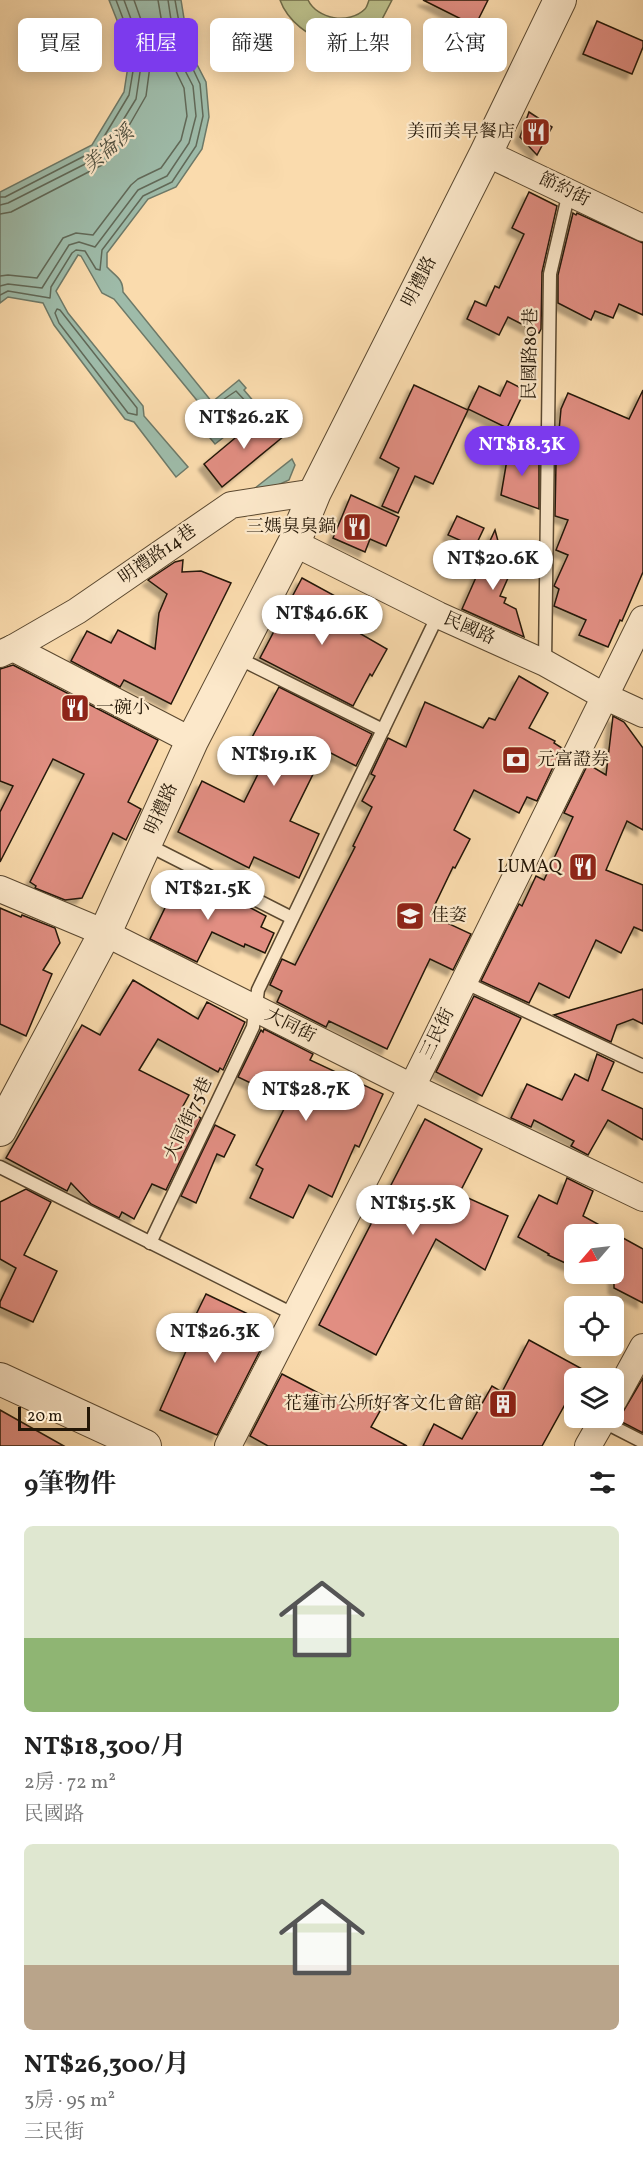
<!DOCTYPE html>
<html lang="zh-TW">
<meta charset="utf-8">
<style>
body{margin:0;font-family:Vollkorn,"Noto Serif TC",serif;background:#f2f2f2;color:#222;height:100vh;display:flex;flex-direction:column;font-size:22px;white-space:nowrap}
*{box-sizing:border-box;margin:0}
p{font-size:20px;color:#767676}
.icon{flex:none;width:33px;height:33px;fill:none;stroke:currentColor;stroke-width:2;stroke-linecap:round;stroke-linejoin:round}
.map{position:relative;height:1446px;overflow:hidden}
.panel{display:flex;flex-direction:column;background:#fff;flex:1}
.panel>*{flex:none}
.top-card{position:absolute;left:18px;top:18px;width:608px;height:54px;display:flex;gap:12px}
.needle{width:39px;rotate:242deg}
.tools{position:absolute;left:564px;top:1224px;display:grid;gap:12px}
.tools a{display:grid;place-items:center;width:60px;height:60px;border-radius:9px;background:#fff;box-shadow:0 3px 15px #0003;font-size:30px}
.scale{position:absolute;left:18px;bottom:15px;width:72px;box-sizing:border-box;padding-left:6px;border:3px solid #241707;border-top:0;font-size:16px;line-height:21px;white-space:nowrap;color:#241707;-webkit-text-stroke:4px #fce8ca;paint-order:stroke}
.price{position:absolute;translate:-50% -51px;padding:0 14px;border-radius:21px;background:#fff;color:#222;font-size:20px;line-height:39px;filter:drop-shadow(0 2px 3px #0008)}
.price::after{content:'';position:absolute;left:50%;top:36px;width:18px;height:14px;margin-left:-9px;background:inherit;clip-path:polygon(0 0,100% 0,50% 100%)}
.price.current{background:#7c3aed;color:#fff}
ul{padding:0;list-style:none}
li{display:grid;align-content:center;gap:12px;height:318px;padding:0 24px}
li span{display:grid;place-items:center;height:186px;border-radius:9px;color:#555}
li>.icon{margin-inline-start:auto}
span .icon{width:108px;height:108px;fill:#fffc;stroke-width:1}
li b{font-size:26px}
h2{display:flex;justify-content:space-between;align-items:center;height:72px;padding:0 24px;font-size:26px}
.pill{padding:0 21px;border-radius:9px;background:#fff;box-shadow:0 3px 15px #0003;font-size:21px;line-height:54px}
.pill.current{background:#7c3aed;color:#fff}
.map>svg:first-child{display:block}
.green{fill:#bcc08b;stroke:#706c49;stroke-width:1.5}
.water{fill:#9ebba9;stroke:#6d7968;stroke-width:1.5}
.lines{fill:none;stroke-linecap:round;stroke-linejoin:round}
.shore{stroke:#616958;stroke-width:1.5}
.building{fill:#e18e82;stroke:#241707;stroke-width:1.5;filter:url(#shadow)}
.service-casing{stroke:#5a4830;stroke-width:15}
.minor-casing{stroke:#5a4830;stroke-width:28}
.tertiary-casing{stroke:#5a4830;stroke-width:34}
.service{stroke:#fce8ca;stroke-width:12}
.minor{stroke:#fce8ca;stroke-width:26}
.tertiary{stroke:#fce8ca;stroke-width:32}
.labels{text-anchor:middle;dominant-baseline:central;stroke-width:4.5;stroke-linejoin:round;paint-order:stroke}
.poi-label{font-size:18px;fill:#241707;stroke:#fce8ca;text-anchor:end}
.street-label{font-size:18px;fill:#241707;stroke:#fce8ca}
.water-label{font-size:20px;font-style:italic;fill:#4f5040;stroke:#fce8ca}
</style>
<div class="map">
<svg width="643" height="1446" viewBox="0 0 643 1446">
<defs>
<filter id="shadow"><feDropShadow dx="-5.5" dy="5.5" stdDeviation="1.5" flood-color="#0004"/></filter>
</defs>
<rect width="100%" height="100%" fill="#fadbad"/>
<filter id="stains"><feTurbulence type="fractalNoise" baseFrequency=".00333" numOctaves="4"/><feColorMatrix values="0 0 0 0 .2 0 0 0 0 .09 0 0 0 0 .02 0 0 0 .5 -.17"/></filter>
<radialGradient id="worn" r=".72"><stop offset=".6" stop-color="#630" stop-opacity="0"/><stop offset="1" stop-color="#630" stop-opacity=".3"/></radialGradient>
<path class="green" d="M280 0H308C317 19 349 25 365 9 367 7 368 3 369 0H392L364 54 349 50 350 41C344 41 337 43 331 42 310 39 287 20 280 0Z"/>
<g class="water">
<path d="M109 0H181L189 49 206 82 209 117 202 149 176 187 148 199 107 253V267C115 276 123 278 123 292L212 402 239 380 246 388 244 390 260 409 215 444 201 427 198 429 191 420 204 409 114 299 102 293 81 256 78 255 56 291 68 313 143 406 144 416 188 467 176 477 134 422 125 419 54 325 43 303 8 297 0 303V192L92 145 124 92 130 53Z"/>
<path d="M292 459 295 465 289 480 278 485 250 492Z"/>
</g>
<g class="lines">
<g class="shore">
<path d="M0 197H5L96 150 129 95 136 53 116 0"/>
<path d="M0 205 8 203 101 156 136 99 143 52 124 0"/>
<path d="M0 214 11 212 102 165 111 157 146 96 152 51 134 0"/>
<path d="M0 276 8 275 37 278 63 238 76 233 93 235 131 185 138 179 161 168 181 140 187 116 184 88 167 53 158 0"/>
<path d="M0 286 8 284 42 288 69 245 79 242 95 247 138 190 167 176 189 143 196 116 193 86 176 53 168 0"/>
<path d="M0 295 8 291 50 298 51 287 72 253 76 250 85 251 96 269 100 270 102 250 143 196 172 182 196 146 203 116 200 84 184 50 175 0"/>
<path d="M57 309 60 310 137 408V415L128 413 59 323 55 313Z"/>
<path d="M236 391 250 406V409L218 434H215C213 432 202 423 203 419 203 413 230 395 236 391Z"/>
<path d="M234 402 239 405V409L219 424H216L213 420 216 415Z"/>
</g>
</g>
<g class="building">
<path d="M423 0H488L475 26Z"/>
<path d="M597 21 643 41V47L632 74 583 54Z"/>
<path d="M529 112 552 127 537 155 520 137Z"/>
<path d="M529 192 557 206 542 272 541 329 539 333 508 317 499 335 467 319 475 301 486 306 495 286 499 288 524 234 512 228Z"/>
<path d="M573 213 576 215 577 213 643 243V315L619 304 613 318 595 311 591 320 558 303V275Z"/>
<path d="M507 381 525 390 507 428 468 409 479 386 500 396Z"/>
<path d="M414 385 468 410 433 484 415 476 398 513 382 506 399 468 380 458Z"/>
<path d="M643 390V572L622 621 620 620 608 647 579 635 586 620 554 606 559 589 554 586 568 555 556 550 568 520 555 516 556 463 561 409 568 393 629 419Z"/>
<path d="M265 413 284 436 222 487 204 464Z"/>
<path d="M510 442 539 459V509L501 495Z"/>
<path d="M351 495 399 517 386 546 370 539 365 552 333 538Z"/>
<path d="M457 516 484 528 475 547 448 535Z"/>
<path d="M495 530 508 578 500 596 506 598 504 603 516 609 524 637 462 609 481 566 479 565Z"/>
<path d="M183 560 182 572 201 571 231 583 171 704 124 680 120 687 71 661 87 631 111 643 118 630 155 649 159 613 167 594 148 580 175 562Z"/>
<path d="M302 578 337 597 328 615 387 649 372 676 370 674 353 706 260 658Z"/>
<path d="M13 665 158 740 128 802 141 809 126 840 113 833 82 898 65 900 35 888 36 886 30 882 84 774 53 759 0 862V812L13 786 0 781V669Z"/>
<path d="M519 676 548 693 529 728 555 741 554 743 562 748 537 801 527 797 519 813 474 790 454 830 470 839 455 868 453 867 430 915 471 934 453 970 430 959 387 1049 329 1021 326 1027 277 1002 282 991 270 985 282 959 295 965 355 847 353 846 372 807 362 801 375 776 371 774 388 738 406 747 425 702 483 728 489 718 495 720Z"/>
<path d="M279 687 372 734 356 766 325 750 290 821 319 834 299 878 254 857 249 868 178 832 202 781 244 802 262 766 242 756Z"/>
<path d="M613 716 624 722 643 748V830L627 821 606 870 643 885V931L634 927 621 953 596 940 569 998 539 983 529 1003 481 981 519 904 522 906 536 876 544 880 573 817 564 813 588 764 606 775Z"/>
<path d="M179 879 202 890 206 884 266 916 261 927 274 933 265 953 245 944 244 947 212 932 197 962 150 939Z"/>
<path d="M0 908 21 917 22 915 55 928 60 943 43 970 52 974 26 1036 0 1024Z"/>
<path d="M133 980 198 1019 207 1002 245 1022 223 1070 220 1068 218 1072 158 1039 139 1070 189 1095 182 1108 201 1118 166 1190 152 1184 134 1219 122 1212 119 1218 91 1204 71 1183 67 1191 6 1158 82 1025 100 1035Z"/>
<path d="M643 989V1024L633 1019 617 1025 611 1042 554 1015Z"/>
<path d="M474 996 521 1018 482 1096 436 1072Z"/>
<path d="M264 1029 313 1054 310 1060 383 1094 359 1147 355 1145 332 1197 309 1185 293 1218 250 1198 263 1169 256 1165 288 1101 238 1077 261 1030 263 1032Z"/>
<path d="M597 1054 614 1062 602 1090 643 1109V1140L608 1120 588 1155 571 1146 574 1141 534 1120 531 1127 511 1118 527 1084 562 1100 575 1074 588 1081Z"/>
<path d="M425 1119 482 1149 459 1194 508 1216 485 1270 436 1239 376 1355 319 1325Z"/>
<path d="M215 1125 235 1135 224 1157 217 1154 196 1203 181 1196Z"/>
<path d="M567 1178 593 1191 583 1216 643 1249V1303L614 1288V1234H574V1267L548 1255 549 1254 518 1237 539 1195 557 1204Z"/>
<path d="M26 1189 51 1202 24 1255 57 1271 33 1322 0 1307V1302L16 1268 0 1259V1202Z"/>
<path d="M206 1294 265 1322 270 1331 217 1435 160 1410 194 1333 188 1331Z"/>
<path d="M529 1340 584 1370 579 1378H574V1388L542 1446H423L434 1424 462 1439 492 1386 502 1392Z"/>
<path d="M282 1374 353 1411 359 1400 380 1411 371 1427 407 1446H268L250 1436Z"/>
<path d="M643 1378V1433L618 1420Z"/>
<path d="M0 1410 64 1446H0Z"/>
</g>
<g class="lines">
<g class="service-casing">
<g id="service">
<path d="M236 657 383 730"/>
<path d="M545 663 550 274 569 192"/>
<path d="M146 844 292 918"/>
<path d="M464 982 643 1066"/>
<path d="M0 1167 295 1315"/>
<path d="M150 1243 253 1027 258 990 438 615"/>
<path d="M602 1421 643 1442"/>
</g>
</g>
<g class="minor-casing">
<g id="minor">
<path d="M486 153 643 228"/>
<path d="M294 543 438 615 545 663 604 696 643 714"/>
<path d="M13 648 192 741"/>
<path d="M0 654 13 648 77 611 231 505 315 492"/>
<path d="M0 889 105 933 412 1087 643 1198"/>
<path d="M614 1400 643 1347"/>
<path d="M228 1446 412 1087 643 619"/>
<path d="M588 1446 604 1418"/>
</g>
</g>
<g class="tertiary-casing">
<g id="tertiary">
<path d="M0 1130 105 933 192 741 294 543 315 492 486 153 560 0"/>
<path d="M0 1379 145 1446"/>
</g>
</g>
<use href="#service" class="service"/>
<use href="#minor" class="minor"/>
<use href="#tertiary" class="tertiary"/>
</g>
<defs>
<g id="restaurant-square" transform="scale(1.5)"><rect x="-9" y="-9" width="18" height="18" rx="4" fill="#8f2418" stroke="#fce8ca"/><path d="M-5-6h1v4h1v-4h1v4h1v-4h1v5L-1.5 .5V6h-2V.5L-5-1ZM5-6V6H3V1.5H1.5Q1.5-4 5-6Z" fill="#fff"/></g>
<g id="bank-square" transform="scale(1.5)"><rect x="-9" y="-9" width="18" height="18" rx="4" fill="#8f2418" stroke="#fce8ca"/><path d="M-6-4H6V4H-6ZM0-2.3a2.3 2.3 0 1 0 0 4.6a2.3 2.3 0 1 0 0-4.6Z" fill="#fff"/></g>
<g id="school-square" transform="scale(1.5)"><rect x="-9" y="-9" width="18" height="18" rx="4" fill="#8f2418" stroke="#fce8ca"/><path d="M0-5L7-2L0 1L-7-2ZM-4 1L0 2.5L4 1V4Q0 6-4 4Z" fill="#fff"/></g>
<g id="building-square" transform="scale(1.5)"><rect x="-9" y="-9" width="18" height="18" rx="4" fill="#8f2418" stroke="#fce8ca"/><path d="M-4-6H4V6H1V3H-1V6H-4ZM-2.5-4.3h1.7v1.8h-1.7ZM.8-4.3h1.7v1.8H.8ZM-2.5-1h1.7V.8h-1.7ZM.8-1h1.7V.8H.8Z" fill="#fff"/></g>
</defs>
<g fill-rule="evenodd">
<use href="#restaurant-square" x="536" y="132"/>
<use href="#restaurant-square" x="357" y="527"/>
<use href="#restaurant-square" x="75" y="708"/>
<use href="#bank-square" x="516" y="760"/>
<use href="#restaurant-square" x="583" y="867"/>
<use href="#school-square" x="410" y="916"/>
<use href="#building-square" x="503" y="1404"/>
</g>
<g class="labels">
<g class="poi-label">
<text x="515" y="132">美而美早餐店</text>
<text x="336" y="527">三媽臭臭鍋</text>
<text x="96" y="708" text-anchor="start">一碗小</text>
<text x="537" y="760" text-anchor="start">元富證券</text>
<text x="562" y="867">LUMAQ</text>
<text x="431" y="916" text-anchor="start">佳姿</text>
<text x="482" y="1404">花蓮市公所好客文化會館</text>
</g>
<g class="street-label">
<text transform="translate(564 190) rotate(26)">節約街</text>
<text transform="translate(420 282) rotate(-63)">明禮路</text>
<text transform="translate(531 354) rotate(-89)">民國路80巷</text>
<text transform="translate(158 555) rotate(-35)">明禮路14巷</text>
<text transform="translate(469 629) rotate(24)">民國路</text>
<text transform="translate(162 809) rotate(-66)">明禮路</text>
<text transform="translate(290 1026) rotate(27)">大同街</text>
<text transform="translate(438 1034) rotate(-64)">三民街</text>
<text transform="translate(189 1119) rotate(-65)">大同街75巷</text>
</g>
<g class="water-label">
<text transform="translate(109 150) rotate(-41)">美崙溪</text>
</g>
</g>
<rect width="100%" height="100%" filter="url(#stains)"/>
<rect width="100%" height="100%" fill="url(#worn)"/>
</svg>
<div class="tools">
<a><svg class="needle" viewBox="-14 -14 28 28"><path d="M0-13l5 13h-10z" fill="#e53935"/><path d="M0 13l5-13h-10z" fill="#767676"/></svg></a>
<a><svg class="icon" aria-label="locate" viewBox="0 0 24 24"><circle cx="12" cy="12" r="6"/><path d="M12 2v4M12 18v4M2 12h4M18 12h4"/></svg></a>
<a><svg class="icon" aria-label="layers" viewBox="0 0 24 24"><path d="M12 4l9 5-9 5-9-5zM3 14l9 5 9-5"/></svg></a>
</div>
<div class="scale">20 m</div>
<b class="price" style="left:244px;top:450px">NT$26.2K</b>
<b class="price current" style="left:522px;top:477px">NT$18.3K</b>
<b class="price" style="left:493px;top:591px">NT$20.6K</b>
<b class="price" style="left:322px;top:646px">NT$46.6K</b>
<b class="price" style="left:274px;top:787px">NT$19.1K</b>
<b class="price" style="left:208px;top:921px">NT$21.5K</b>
<b class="price" style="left:306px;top:1122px">NT$28.7K</b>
<b class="price" style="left:413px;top:1236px">NT$15.5K</b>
<b class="price" style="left:215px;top:1364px">NT$26.3K</b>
<div class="top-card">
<a class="pill">買屋</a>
<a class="pill current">租屋</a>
<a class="pill">篩選</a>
<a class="pill">新上架</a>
<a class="pill">公寓</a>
</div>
</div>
<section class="panel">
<h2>9筆物件<svg class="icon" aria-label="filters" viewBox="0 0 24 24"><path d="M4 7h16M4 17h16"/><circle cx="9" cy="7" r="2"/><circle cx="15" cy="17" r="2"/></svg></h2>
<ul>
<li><span style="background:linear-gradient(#dfe7d0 60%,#8fb573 0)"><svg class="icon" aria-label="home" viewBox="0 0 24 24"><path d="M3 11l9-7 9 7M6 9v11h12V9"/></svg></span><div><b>NT$18,300/月</b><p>2房 · 72 m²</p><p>民國路</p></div></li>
<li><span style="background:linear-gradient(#dfe7d0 65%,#b9a48a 0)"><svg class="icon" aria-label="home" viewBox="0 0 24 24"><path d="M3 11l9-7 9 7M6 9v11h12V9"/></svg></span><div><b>NT$26,300/月</b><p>3房 · 95 m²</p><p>三民街</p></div></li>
</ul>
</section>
